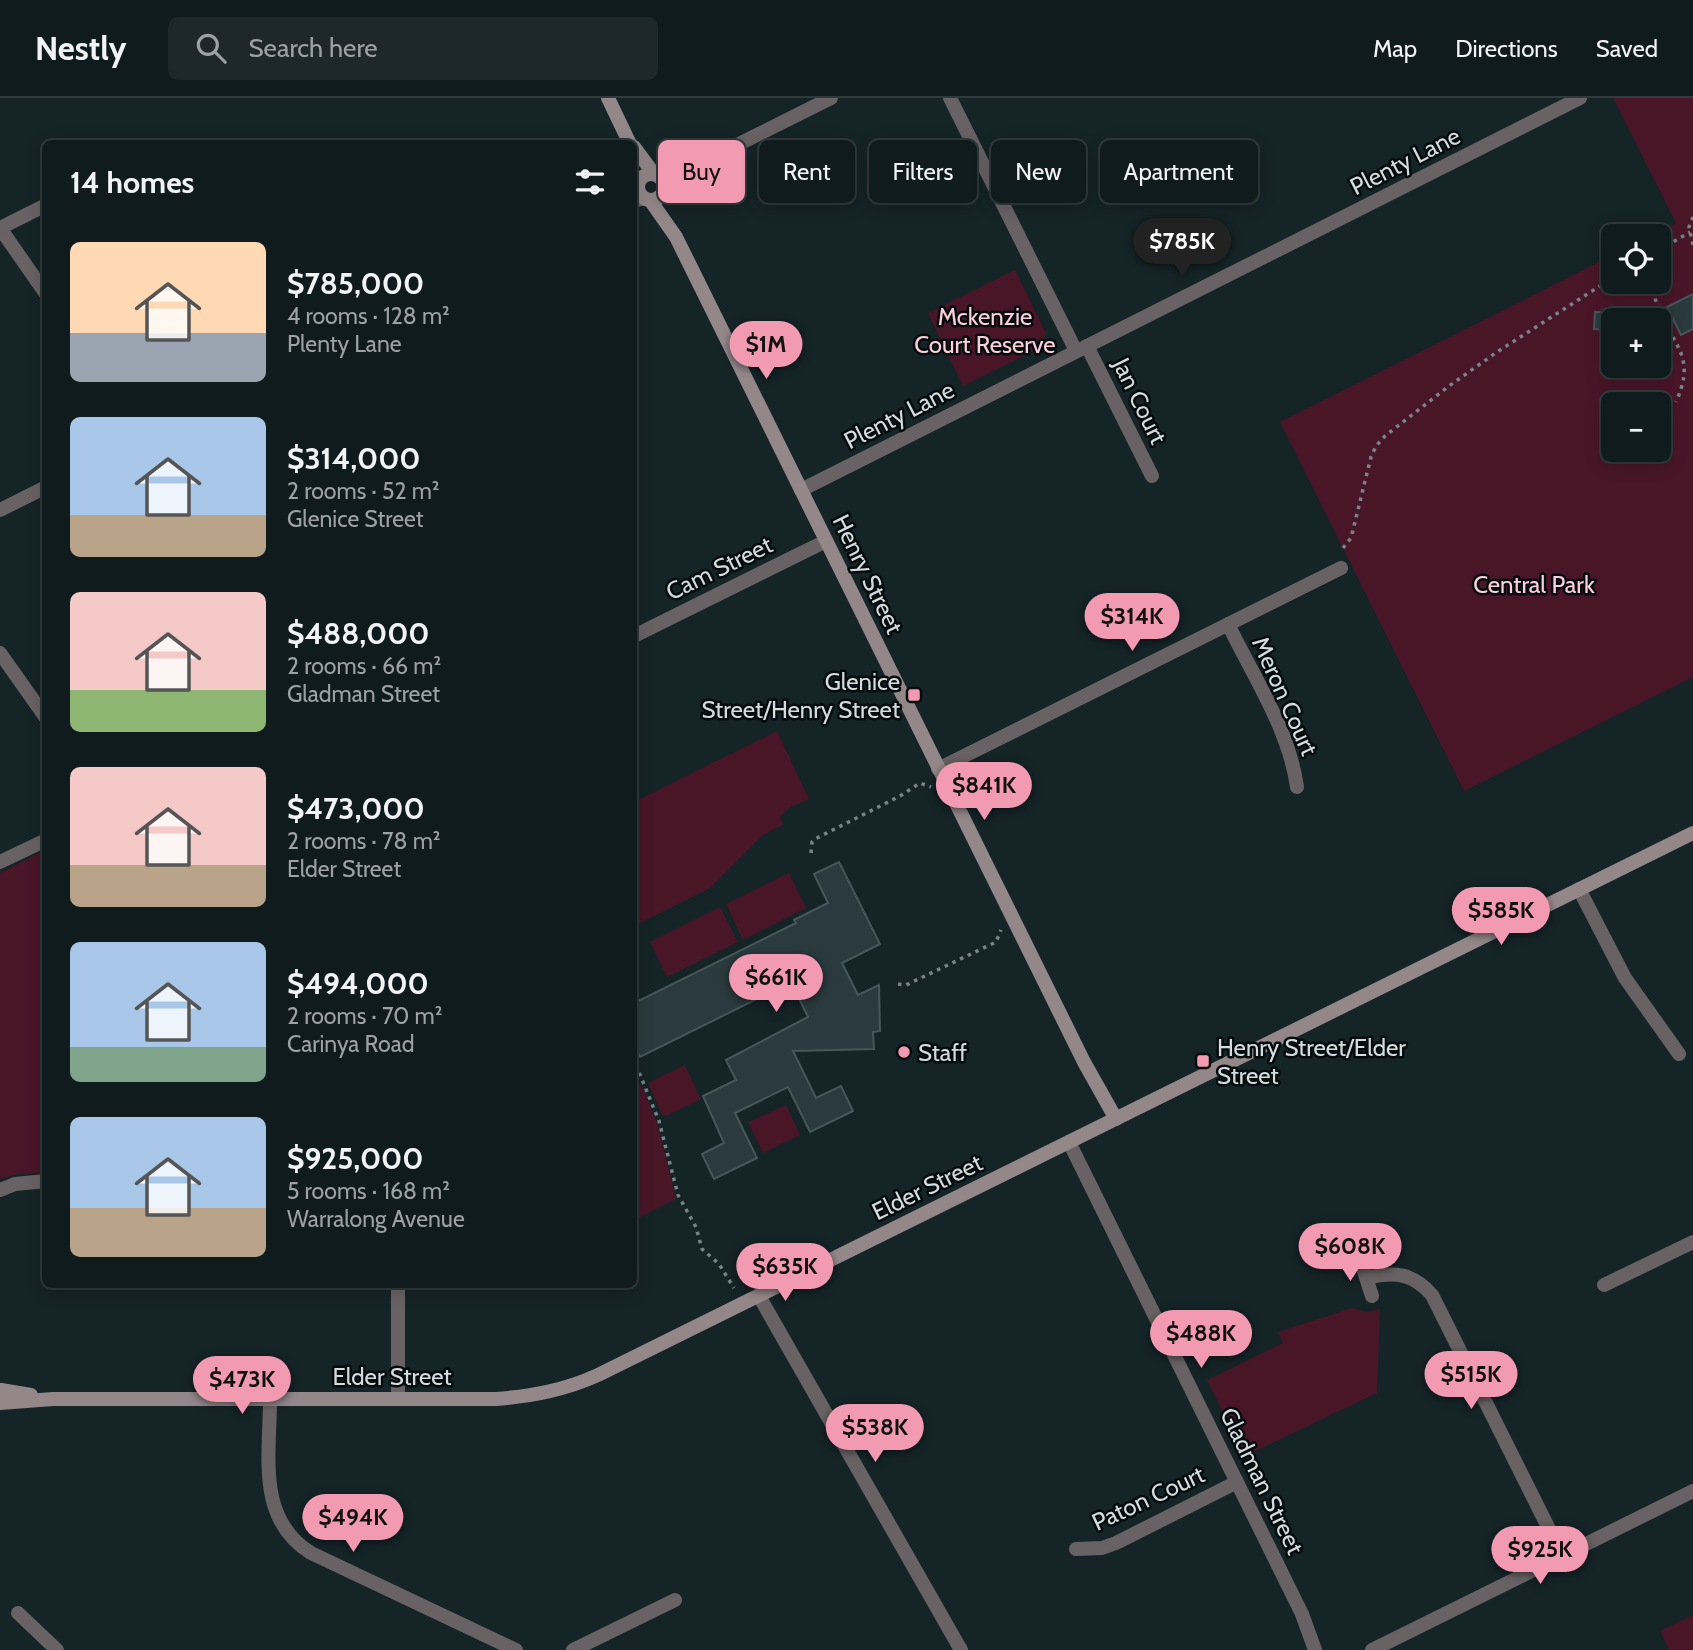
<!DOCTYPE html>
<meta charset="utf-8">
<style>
body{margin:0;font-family:Cabin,sans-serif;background:#1e282a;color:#f1f3f6;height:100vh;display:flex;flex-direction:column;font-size:26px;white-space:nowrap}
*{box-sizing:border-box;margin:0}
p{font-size:23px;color:#9ca1a4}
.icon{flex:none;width:38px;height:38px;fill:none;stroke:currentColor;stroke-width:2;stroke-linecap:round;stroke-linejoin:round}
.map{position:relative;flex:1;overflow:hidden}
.panel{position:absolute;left:42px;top:42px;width:595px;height:1148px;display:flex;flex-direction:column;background:#101b1d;border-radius:10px;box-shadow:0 4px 18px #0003,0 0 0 2px #30393b}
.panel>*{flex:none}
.banner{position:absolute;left:658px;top:42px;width:665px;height:63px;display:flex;gap:14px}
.tools{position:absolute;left:1601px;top:126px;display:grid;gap:14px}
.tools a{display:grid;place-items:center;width:70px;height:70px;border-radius:10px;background:#101b1d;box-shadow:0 4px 18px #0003,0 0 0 2px #30393b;font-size:35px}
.price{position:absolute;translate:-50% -60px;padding:0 16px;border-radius:24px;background:#f19ab2;color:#111;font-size:23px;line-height:46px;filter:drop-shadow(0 2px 4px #0008)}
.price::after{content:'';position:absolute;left:50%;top:42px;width:21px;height:16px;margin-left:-10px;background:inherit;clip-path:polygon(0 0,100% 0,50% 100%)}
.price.active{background:#222;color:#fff}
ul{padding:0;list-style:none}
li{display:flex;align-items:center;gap:21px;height:175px;padding:0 28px}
li span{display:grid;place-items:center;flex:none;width:196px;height:140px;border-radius:10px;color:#555}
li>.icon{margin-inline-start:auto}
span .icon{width:84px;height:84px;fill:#fffc;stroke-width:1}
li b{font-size:30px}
h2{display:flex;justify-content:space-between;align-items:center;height:84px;padding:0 28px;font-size:30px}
.chip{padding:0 24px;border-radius:10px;background:#101b1d;box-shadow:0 4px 18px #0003,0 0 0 2px #30393b;font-size:24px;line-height:63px}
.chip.active{background:#f19ab2;color:#111}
header{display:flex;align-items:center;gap:42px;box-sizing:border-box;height:98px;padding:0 35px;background:#101b1d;border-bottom:2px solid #30393b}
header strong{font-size:33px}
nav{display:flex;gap:38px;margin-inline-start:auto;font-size:24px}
.search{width:490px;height:63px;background:#1e282a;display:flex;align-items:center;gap:18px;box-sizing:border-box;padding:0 24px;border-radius:10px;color:#9ca1a4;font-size:26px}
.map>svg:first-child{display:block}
.green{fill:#491628;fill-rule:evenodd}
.building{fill:#2a3a3e;stroke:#46575b;stroke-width:2}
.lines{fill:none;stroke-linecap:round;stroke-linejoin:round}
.path{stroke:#788487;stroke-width:3.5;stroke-dasharray:3.5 5;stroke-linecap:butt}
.street{stroke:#696264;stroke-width:14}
.secondary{stroke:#93878a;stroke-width:14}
.poi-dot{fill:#f19ab2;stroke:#060c0d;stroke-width:2.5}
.labels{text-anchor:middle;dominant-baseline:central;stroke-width:5;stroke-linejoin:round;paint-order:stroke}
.street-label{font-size:24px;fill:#d3dcdf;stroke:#060c0d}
.park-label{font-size:24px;fill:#fbcfda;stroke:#060c0d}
.poi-label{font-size:24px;fill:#d3dcdf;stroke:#060c0d;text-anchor:start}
</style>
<header>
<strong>Nestly</strong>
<div class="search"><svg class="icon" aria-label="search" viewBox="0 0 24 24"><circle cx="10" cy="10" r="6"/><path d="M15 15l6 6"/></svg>Search here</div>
<nav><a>Map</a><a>Directions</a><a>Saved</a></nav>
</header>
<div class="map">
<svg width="1693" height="1552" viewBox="0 0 1693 1552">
<rect width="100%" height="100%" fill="#152427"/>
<g class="green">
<path d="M1613 0H1693V579L1464 693 1280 324 1613 157 1614 184H1659V138H1651L1676 125ZM1614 222H1659V268H1614ZM1614 306H1659V352H1614Z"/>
<path d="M1015 172 1046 235 1040 250 963 288 928 215Z"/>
<path d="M777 633 809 701 789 710 780 719 783 727 763 737 710 790 634 828V704Z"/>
<path d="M45 752V1075L18 1076 0 1081V775Z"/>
<path d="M789 775 806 810 743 842 726 806Z"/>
<path d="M720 809 738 844 667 879 650 844Z"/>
<path d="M685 967 701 1001 668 1017H662L648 985Z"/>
<path d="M642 987 659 1031 676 1101 634 1122V992Z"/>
<path d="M786 1007 800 1037 763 1055 748 1024Z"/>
<path d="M1352 1210 1365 1214 1380 1211 1377 1295 1245 1358 1207 1282 1283 1245 1278 1234Z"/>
<path d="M1693 1517V1552H1669L1660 1533Z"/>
</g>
<g class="building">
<path d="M1693 196V231L1681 237 1667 209Z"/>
<path d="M1595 214H1614V232L1594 231Z"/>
<path d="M839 764 880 846 842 865 858 897 879 887 880 933 873 934 874 951 793 953 816 1000 841 988 853 1013 810 1034 788 989 735 1015 757 1060 714 1081 702 1056 724 1045 703 998 736 982 726 962 808 919 791 884 640 959 634 946V905L796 825 794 822 828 805 814 776Z"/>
</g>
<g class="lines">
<g class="path">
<path d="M1693 119 1689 129 1693 147"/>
<path d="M1659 152 1690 134"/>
<path d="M1651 184C1654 197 1657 209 1663 221 1681 255 1693 265 1676 304"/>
<path d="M1343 450 1351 440 1371 359 1376 348 1385 338 1449 288 1497 254 1614 179"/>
<path d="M811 755 812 744 815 741 900 698 920 685 931 689"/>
<path d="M898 886 906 887 996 844 1001 832"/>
<path d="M636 967 659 1023 678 1097 696 1129 702 1151 719 1166 734 1190"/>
</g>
<g class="street">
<path d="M950 0 1076 253"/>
<path d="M658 77 690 67"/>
<path d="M664 90 705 63 831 0"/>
<path d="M634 91 638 88"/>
<path d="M634 103 644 100"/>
<path d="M0 130 46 196"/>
<path d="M0 130 46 107"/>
<path d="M1087 248 1152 378"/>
<path d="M801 392 1580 0"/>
<path d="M0 412 46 389"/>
<path d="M1228 526C1253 578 1289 631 1297 689"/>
<path d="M634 538 826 443"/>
<path d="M0 555 46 620"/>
<path d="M938 671 1341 470"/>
<path d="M0 764 46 742"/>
<path d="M1579 791 1625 880 1679 956"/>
<path d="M1069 1044 1302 1516 1315 1552"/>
<path d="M0 1092 15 1086 46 1083"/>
<path d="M1360 1161 1372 1198"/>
<path d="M1367 1180C1394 1173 1413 1175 1432 1197L1562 1457"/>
<path d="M1604 1187 1693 1144"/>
<path d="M759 1198 961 1552"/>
<path d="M270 1301C270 1357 256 1421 311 1455L516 1552"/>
<path d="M398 1301V1186"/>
<path d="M1076 1451 1102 1450 1116 1445 1237 1384"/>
<path d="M18 1515 57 1552"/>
<path d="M573 1552 675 1502"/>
<path d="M1372 1552 1693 1393"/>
</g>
<g class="secondary">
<path d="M608 0 630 46"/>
<path d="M634 49 654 76"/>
<circle cx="651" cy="89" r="13"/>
<path d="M650 102 676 139 1084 964 1116 1021"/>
<path d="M1 1292 31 1297"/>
<path d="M0 1305 53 1301H496C533 1298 565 1292 598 1277L1693 735"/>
</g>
</g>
<g class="poi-dot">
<rect x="907" y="590" width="14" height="14" rx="3.5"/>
<circle cx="904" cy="954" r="7"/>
<rect x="1196" y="956" width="14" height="14" rx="3.5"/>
</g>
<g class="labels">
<g class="street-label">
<text transform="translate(1405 63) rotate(-27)">Plenty Lane</text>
<text transform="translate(1140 303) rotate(64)">Jan Court</text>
<text transform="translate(899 317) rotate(-27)">Plenty Lane</text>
<text transform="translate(719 470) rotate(-26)">Cam Street</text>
<text transform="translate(868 476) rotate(64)">Henry Street</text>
<text transform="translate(1285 598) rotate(66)">Meron Court</text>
<text transform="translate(927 1089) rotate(-26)">Elder Street</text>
<text x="392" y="1278">Elder Street</text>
<text transform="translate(1262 1383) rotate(64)">Gladman Street</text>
<text transform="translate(1148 1400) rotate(-25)">Paton Court</text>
</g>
<g class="park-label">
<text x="985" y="218">Mckenzie<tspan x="985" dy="28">Court Reserve</tspan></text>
<text x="1534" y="486">Central Park</text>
</g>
<g class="poi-label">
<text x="900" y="583" text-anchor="end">Glenice<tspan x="900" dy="28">Street/Henry Street</tspan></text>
<text x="1217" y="949">Henry Street/Elder<tspan x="1217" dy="28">Street</tspan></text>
<text x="918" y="954">Staff</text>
</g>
</g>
</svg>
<div class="tools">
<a><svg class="icon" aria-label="locate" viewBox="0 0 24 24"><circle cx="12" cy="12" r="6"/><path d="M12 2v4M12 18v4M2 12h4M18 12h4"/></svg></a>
<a>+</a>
<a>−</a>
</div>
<b class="price active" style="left:1182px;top:180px">$785K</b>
<b class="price" style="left:766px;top:283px">$1M</b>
<b class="price" style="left:1132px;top:555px">$314K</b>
<b class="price" style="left:984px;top:724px">$841K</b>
<b class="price" style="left:1501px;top:849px">$585K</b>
<b class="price" style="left:776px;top:916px">$661K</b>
<b class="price" style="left:1350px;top:1185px">$608K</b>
<b class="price" style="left:785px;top:1205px">$635K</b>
<b class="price" style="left:1201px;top:1272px">$488K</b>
<b class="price" style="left:1471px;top:1313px">$515K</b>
<b class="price" style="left:242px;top:1318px">$473K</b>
<b class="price" style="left:875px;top:1366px">$538K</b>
<b class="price" style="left:353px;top:1456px">$494K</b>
<b class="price" style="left:1540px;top:1488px">$925K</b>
<div class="banner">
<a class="chip active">Buy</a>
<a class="chip">Rent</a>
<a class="chip">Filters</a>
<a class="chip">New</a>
<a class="chip">Apartment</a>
</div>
<section class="panel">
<h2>14 homes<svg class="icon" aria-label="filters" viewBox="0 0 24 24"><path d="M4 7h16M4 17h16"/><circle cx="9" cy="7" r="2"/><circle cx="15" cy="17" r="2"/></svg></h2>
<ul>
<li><span style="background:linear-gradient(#ffd9b3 65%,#9aa5b1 0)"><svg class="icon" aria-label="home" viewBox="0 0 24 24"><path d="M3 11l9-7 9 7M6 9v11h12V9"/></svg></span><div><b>$785,000</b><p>4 rooms · 128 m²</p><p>Plenty Lane</p></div></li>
<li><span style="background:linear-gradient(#a9c7e8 70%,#b9a48a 0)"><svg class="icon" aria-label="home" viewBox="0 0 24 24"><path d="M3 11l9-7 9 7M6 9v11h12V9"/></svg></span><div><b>$314,000</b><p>2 rooms · 52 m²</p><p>Glenice Street</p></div></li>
<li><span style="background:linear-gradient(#f6c9c9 70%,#8fb573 0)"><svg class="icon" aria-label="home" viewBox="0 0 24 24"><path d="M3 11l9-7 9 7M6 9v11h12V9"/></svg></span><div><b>$488,000</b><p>2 rooms · 66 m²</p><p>Gladman Street</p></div></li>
<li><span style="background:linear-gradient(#f6c9c9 70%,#b9a48a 0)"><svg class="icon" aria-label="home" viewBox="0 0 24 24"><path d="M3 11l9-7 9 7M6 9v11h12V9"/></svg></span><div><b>$473,000</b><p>2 rooms · 78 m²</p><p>Elder Street</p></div></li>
<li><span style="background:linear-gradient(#a9c7e8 75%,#7fa58c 0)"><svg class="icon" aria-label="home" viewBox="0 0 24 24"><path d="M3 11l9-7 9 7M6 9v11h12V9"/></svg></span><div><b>$494,000</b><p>2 rooms · 70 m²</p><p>Carinya Road</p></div></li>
<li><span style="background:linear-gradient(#a9c7e8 65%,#b9a48a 0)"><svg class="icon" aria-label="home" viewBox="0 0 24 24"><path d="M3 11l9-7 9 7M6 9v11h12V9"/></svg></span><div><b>$925,000</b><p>5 rooms · 168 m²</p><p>Warralong Avenue</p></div></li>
</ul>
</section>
</div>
